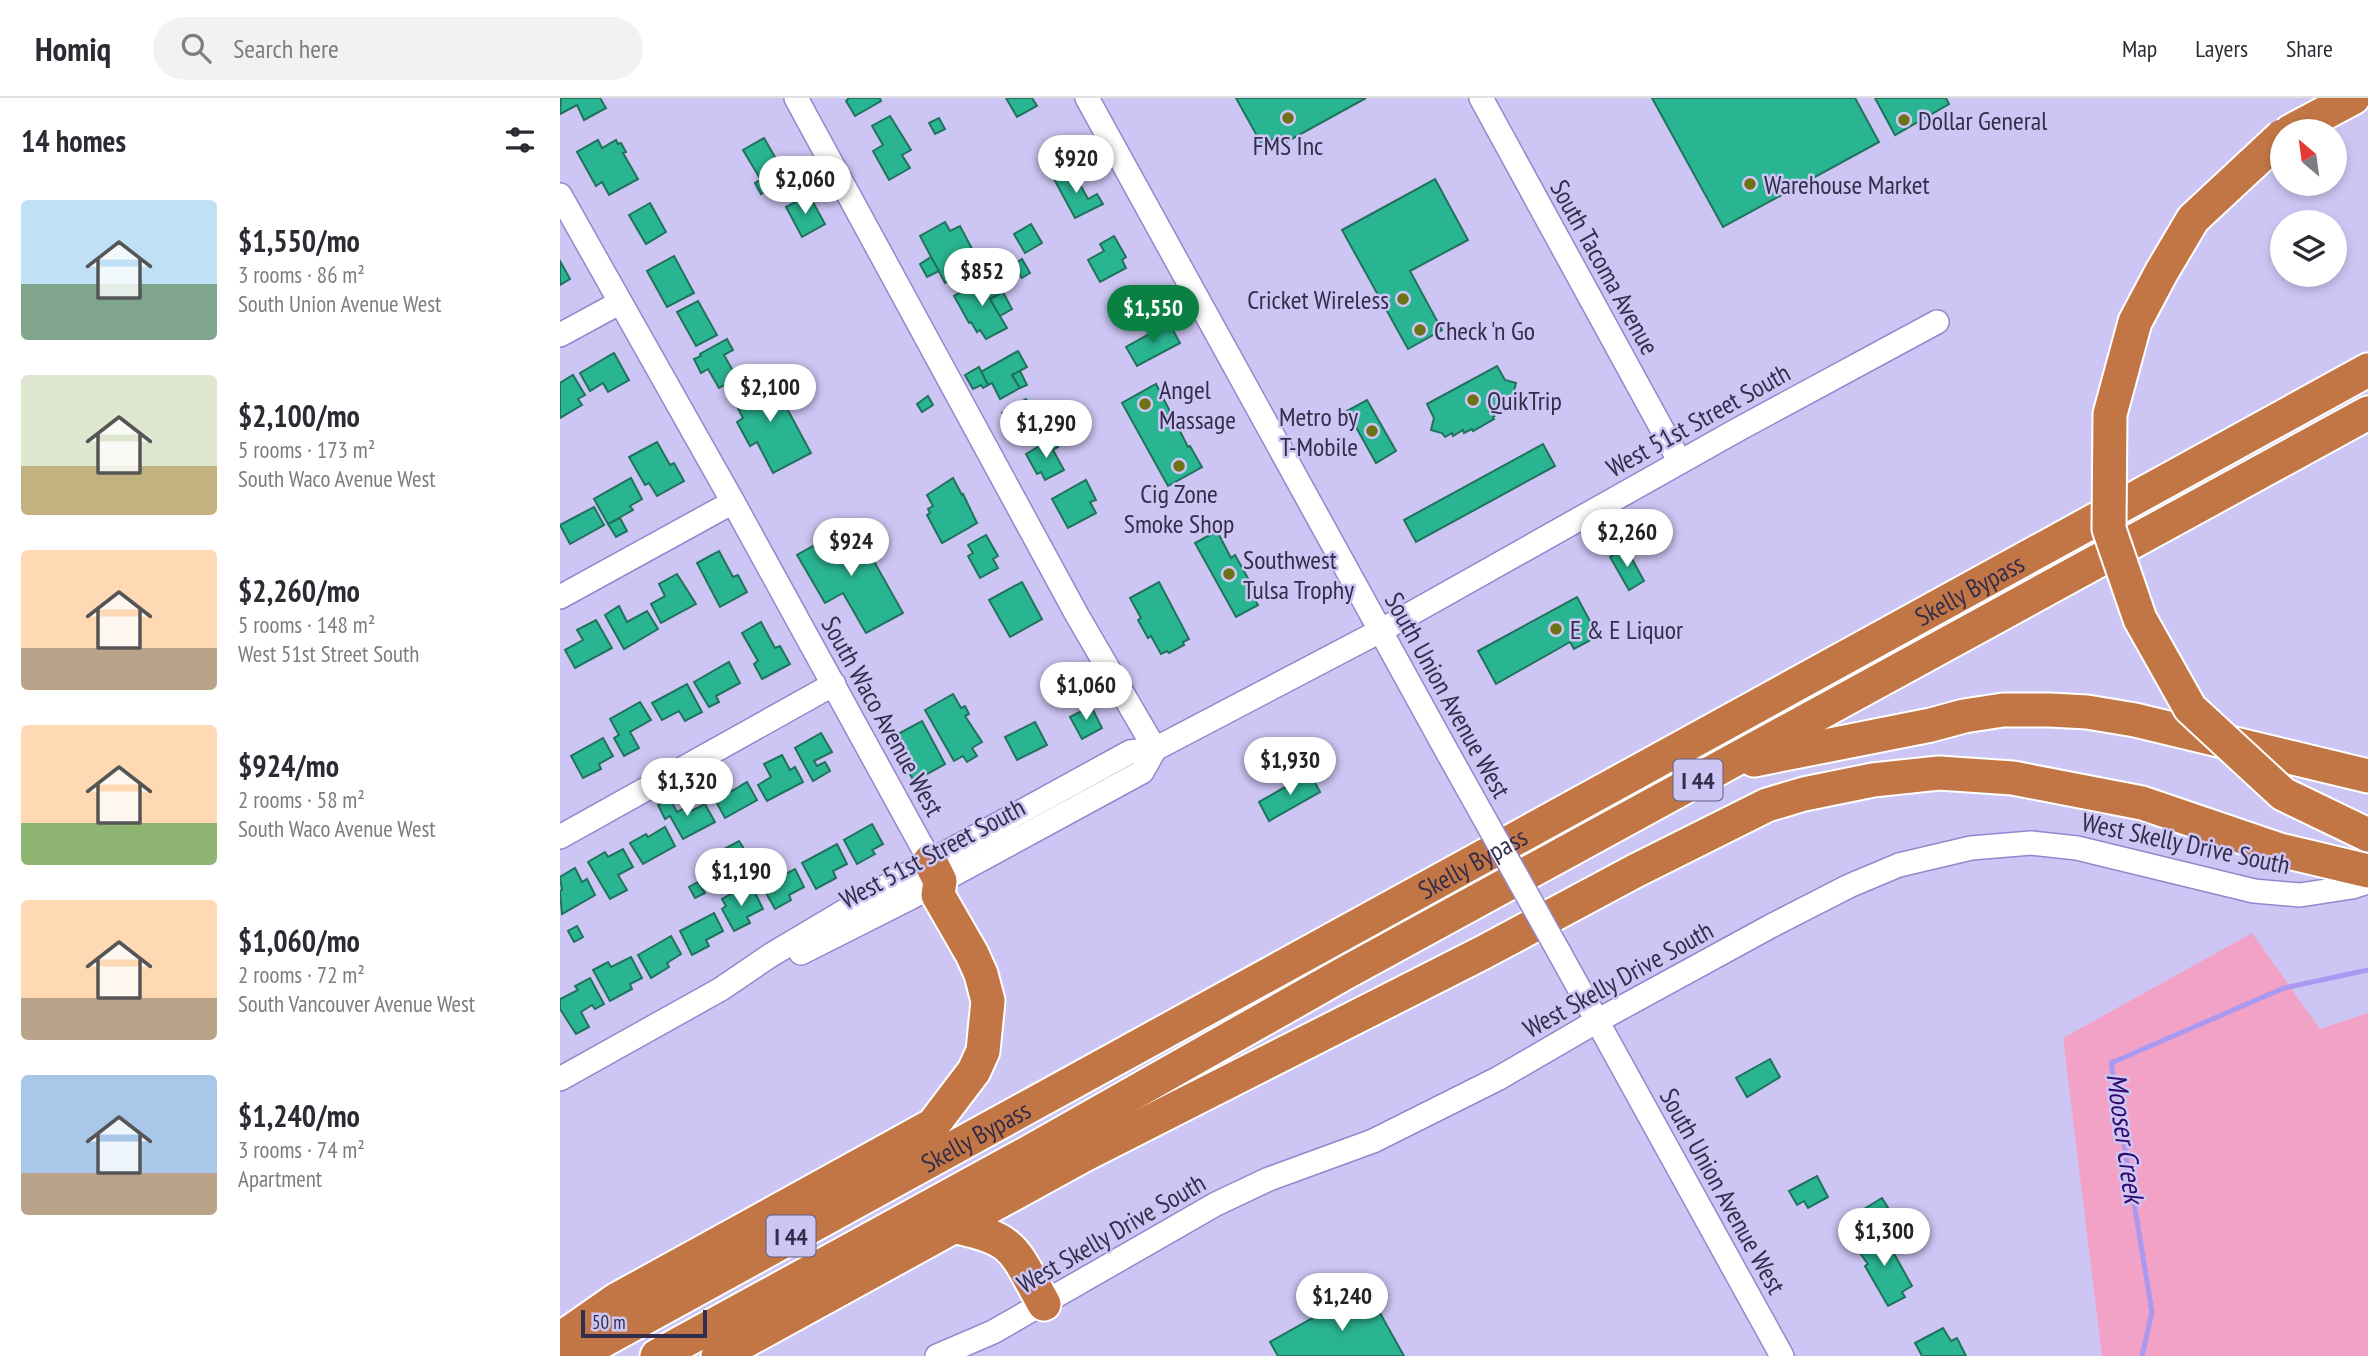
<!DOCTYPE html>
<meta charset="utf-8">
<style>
body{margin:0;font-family:"PT Sans Narrow",sans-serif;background:#f2f2f3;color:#2b2b33;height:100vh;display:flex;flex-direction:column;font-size:26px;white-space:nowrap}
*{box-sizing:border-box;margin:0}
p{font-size:23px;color:#7c7c81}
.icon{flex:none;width:38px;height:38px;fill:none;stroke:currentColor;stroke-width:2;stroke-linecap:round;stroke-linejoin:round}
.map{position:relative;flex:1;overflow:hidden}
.details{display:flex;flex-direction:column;background:#fff;width:560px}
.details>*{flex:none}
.needle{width:46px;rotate:331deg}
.buttons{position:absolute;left:1710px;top:21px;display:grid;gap:14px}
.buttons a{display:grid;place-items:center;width:77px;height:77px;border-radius:50%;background:#fff;box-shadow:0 4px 10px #0003;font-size:35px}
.scale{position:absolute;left:21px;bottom:18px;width:126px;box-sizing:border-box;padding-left:7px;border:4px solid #322d4b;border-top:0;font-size:19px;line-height:24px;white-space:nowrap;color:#322d4b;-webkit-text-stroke:5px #cdc6f4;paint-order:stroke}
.price{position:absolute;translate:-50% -60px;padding:0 16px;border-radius:24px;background:#fff;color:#222;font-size:23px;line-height:46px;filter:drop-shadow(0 2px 4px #0008)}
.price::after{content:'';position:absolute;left:50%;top:42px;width:21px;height:16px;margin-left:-10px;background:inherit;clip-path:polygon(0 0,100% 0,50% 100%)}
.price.on{background:#0b8043;color:#fff}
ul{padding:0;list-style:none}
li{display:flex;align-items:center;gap:21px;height:175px;padding:0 21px}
li span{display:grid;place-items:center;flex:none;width:196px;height:140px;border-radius:7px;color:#555}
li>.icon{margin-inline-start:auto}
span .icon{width:84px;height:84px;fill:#fffc;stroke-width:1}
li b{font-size:30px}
h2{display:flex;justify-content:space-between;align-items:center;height:84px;padding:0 21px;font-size:30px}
header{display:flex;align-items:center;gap:42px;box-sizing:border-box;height:98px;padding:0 35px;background:#fff;border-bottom:2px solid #e1e1e2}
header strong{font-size:33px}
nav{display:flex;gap:38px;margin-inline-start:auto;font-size:24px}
.search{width:490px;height:63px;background:#f2f2f3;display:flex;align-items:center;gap:18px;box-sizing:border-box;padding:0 24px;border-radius:38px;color:#7c7c81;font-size:26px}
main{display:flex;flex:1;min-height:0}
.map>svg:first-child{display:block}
.green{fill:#f2a2c6}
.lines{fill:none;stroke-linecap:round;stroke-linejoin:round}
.stream{stroke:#a999f0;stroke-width:5}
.building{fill:#2ab592;stroke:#21725d;stroke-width:2}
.minor-casing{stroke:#9387ce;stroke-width:26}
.highway-casing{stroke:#fff;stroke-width:37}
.minor{stroke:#fff;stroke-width:23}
.highway{stroke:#c37645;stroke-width:33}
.minor-bridge-casing{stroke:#9387ce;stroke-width:26;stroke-linecap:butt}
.highway-bridge-casing{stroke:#fff;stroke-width:37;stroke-linecap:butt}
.minor-bridge{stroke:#fff;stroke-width:23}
.highway-bridge{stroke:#c37645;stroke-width:33}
.poi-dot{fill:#6e7116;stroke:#cdc6f4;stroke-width:2.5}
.labels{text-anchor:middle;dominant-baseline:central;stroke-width:5;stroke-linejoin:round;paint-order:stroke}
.shield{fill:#cdc6f4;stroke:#605b7e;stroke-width:2}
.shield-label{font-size:24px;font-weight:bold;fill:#322d4b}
.poi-label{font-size:26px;fill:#322d4b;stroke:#cdc6f4;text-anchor:start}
.street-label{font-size:26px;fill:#322d4b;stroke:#cdc6f4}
.water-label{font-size:28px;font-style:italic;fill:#30086c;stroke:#cdc6f4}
</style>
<header>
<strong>Homiq</strong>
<div class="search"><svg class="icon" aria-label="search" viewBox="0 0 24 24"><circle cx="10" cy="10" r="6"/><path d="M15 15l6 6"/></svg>Search here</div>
<nav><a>Map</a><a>Layers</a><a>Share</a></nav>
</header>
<main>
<section class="details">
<h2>14 homes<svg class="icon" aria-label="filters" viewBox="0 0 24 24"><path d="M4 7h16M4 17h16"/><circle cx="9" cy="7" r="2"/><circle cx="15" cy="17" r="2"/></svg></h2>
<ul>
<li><span style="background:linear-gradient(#bfe0f5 60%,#7fa58c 0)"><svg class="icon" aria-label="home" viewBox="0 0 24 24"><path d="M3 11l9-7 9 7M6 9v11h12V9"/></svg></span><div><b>$1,550/mo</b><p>3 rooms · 86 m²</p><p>South Union Avenue West</p></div></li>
<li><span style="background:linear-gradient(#dfe7d0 65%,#c2b280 0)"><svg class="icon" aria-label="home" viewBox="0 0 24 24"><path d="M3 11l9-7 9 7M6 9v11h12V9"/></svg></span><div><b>$2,100/mo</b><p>5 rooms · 173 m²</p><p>South Waco Avenue West</p></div></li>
<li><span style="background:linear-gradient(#ffd9b3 70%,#b9a48a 0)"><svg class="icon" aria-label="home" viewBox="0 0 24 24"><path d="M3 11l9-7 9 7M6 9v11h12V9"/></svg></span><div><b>$2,260/mo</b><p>5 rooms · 148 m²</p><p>West 51st Street South</p></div></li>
<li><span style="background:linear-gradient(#ffd9b3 70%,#8fb573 0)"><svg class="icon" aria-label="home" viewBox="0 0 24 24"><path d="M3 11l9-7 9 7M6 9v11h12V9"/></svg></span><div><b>$924/mo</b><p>2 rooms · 58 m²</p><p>South Waco Avenue West</p></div></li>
<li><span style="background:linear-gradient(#ffd9b3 70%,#b9a48a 0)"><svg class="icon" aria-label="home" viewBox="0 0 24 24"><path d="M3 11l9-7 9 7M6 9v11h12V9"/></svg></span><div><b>$1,060/mo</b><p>2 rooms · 72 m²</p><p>South Vancouver Avenue West</p></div></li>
<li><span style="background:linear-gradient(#a9c7e8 70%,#b9a48a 0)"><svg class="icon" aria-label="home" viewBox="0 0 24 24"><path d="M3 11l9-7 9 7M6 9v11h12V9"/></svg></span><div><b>$1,240/mo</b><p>3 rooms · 74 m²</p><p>Apartment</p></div></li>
</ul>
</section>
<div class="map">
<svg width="1808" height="1258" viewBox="0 0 1808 1258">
<rect width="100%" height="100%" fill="#cdc6f4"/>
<path class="green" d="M1692 835 1760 931 1808 915V1258H1542L1503 940Z"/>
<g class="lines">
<path class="stream" d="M1582 1258 1592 1214 1551 965 1724 890 1808 872"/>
</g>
<g class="building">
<path d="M1 0H40L46 10 24 22 17 7 0 16Z"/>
<path d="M289 0H320L321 3 295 18 286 3Z"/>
<path d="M446 0H472L477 8 457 19Z"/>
<path d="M676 0H806L717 49 713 41 702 47Z"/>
<path d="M1092 0H1295L1319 44 1163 129Z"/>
<path d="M1315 0H1386L1389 6 1335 37Z"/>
<path d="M330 18 351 52 342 57 350 70 329 82 313 53 323 47 312 28Z"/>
<path d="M379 20 385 31 375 36 369 25Z"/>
<path d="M204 40 223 73 220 74 225 82 201 96 195 85 201 82 183 52Z"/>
<path d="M38 42 42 50 56 42 58 46 61 45 66 54 63 55 78 81 49 97 42 84 36 88 17 54Z"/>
<path d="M512 72 528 101 537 96 543 106 515 120 494 81Z"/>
<path d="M875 81 908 142 850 173 882 232 848 251 782 132Z"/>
<path d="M249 97 265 126 242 139 226 109Z"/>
<path d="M90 105 106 134 86 146 69 117Z"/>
<path d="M385 124 390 133 400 128 420 166 385 185 360 138Z"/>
<path d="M471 126 482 145 465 155 454 136Z"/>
<path d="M554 138 566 159 562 162 566 170 540 184 528 162 544 153 540 146Z"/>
<path d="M114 158 134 195 107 209 87 173Z"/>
<path d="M371 159 379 173 367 179 360 166Z"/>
<path d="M462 161 470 175 462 180 453 167Z"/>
<path d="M0 163 10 181 0 187Z"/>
<path d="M429 178 440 196 430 201 447 230 426 241 420 232 417 234 411 224 409 225 394 198Z"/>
<path d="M443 194 452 211 440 218 430 201Z"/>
<path d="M138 203 157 237 136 248 117 214Z"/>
<path d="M609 225 620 245 577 268 566 249Z"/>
<path d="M167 241 173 252 164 257 177 280 159 290 148 271 141 275 134 261 141 258 140 256Z"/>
<path d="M458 253 467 269 452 277 460 290 440 301 432 285 428 287 421 274Z"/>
<path d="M54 255 69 282 48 294 43 285 30 293 20 275Z"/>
<path d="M937 268 945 282 956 285 953 297 955 300 947 304 949 307 938 312 940 315 933 319 934 321 913 333 912 331 904 335 903 332 893 338 892 335 885 339 882 335 871 332 874 320 867 306Z"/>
<path d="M419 269 428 287 423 290 421 287 413 291 405 277Z"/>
<path d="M460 273 467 287 460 290 452 277Z"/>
<path d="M13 277 25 297 18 301 22 307 0 320V285Z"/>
<path d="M209 277 251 355 213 375 197 344 190 348 177 324 183 320 171 297Z"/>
<path d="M596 286 628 349 630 348 642 369 608 388 562 305Z"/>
<path d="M368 298 373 307 362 314 357 306Z"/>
<path d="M466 301 483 331 463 342 454 326 450 328 442 315Z"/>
<path d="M807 302 836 353 816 365 787 313Z"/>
<path d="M493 340 498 349 493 352 504 372 485 382 481 374 477 376 466 356Z"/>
<path d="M97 344 110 367 114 365 124 383 97 398 89 385 85 387 69 359Z"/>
<path d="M983 346 995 368 856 444 844 422Z"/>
<path d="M71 380 82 401 70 408 73 412 48 426 34 401Z"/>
<path d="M393 380 402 397 403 396 417 425 382 445 367 417 370 415 368 411 373 408 367 397Z"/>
<path d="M526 382 536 402 530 404 536 415 508 430 492 401Z"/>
<path d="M34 409 44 427 10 446 0 427Z"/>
<path d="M60 420 67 433 56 439 48 426Z"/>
<path d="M293 426 343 515 306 535 283 495 265 505 237 457Z"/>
<path d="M657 433 671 460 675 457 695 493 691 495 698 507 676 519 635 445Z"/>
<path d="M426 437 438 458 433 461 438 470 420 480 408 458 413 455 408 447Z"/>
<path d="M1066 450 1084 483 1069 492 1050 459Z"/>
<path d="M159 453 173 479 178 477 187 494 160 509 137 465Z"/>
<path d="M117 476 136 506 101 525 91 506 105 498 99 486Z"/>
<path d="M462 484 482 521 450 539 429 502Z"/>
<path d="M599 484 629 541 623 544 624 547 609 555 607 553 601 556 591 538 588 540 578 522 581 520 570 500Z"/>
<path d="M1017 499 1038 538 1014 551 1010 544 936 586 918 553Z"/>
<path d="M59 508 67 524 87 513 98 531 64 551 45 517Z"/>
<path d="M36 522 52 550 15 570 5 552 23 542 17 532Z"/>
<path d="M201 524 215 550 220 548 230 566 202 581 194 566 198 563 182 535Z"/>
<path d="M169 564 180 585 156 598 159 604 149 609 134 584Z"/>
<path d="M127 586 142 614 125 623 119 613 102 622 92 605Z"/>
<path d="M393 596 401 610 405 608 409 616 405 618 422 644 412 650 417 658 407 664 403 658 394 663 365 612Z"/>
<path d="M80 604 91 622 70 634 79 650 64 658 54 640 59 637 50 621Z"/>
<path d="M531 608 542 630 522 641 510 619Z"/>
<path d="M362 623 385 666 362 679 365 685 357 689 346 669 353 665 338 636Z"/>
<path d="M475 624 487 647 457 662 445 639Z"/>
<path d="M261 635 272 654 254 663 257 668 265 664 270 673 253 683 235 650Z"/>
<path d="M43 640 53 658 39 666 41 671 23 680 11 658Z"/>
<path d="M222 657 230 672 235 669 243 684 207 703 198 687 211 679 204 666Z"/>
<path d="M750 675 760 694 709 723 699 704Z"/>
<path d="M187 684 197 702 165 720 152 696 169 689 172 693Z"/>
<path d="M110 701 117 714 126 709 129 714 145 706 155 724 123 741 110 718 105 721 98 707Z"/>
<path d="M312 726 323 746 312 752 315 756 297 766 284 742Z"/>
<path d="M105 729 115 748 83 766 70 745 86 736 88 739Z"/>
<path d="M179 743 184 751 171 759 166 750Z"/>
<path d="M277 746 287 766 273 773 276 780 256 791 242 765Z"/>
<path d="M63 751 73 769 58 777 67 792 50 801 28 764 45 754 48 759Z"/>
<path d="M164 751 168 759 151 767 147 760Z"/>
<path d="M15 770 22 784 27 781 35 797 2 816 0 793 2 792 0 779Z"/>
<path d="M235 771 244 789 229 797 231 802 215 811 202 788Z"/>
<path d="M138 784 145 795 135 800 129 789Z"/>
<path d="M192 789 203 811 187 819 190 825 174 833 162 811 166 808 162 801 176 793 178 796Z"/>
<path d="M154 815 163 833 146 842 149 848 132 857 120 833Z"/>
<path d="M17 828 23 839 14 844 8 833Z"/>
<path d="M111 838 121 856 107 865 109 869 91 880 78 857Z"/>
<path d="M71 859 82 880 70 886 72 891 50 903 33 872 48 864 51 869Z"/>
<path d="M30 880 44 906 35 911 32 907 21 914 29 929 16 936 0 911V901L18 892 15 888Z"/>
<path d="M1210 961 1220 979 1187 999 1176 980Z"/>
<path d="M1257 1078 1268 1099 1248 1110 1244 1103 1237 1107 1229 1093Z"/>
<path d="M1322 1100 1333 1118 1310 1132 1299 1114Z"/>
<path d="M1322 1132 1327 1142 1320 1146 1326 1156 1332 1152 1352 1188 1342 1194 1345 1199 1328 1208 1305 1168 1308 1166 1294 1147Z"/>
<path d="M806 1190 844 1258H718L710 1244Z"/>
<path d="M1383 1230 1391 1243 1397 1240 1406 1258H1362L1355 1245Z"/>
</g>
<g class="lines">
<g class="minor-casing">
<g id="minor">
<path d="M236 0 517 517 595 651"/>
<path d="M527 0 890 659"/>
<path d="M921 0 1120 364"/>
<path d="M0 97 173 404 370 763"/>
<path d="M0 237 59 205"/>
<path d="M0 499 173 404"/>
<path d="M0 739 274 586"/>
<path d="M999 854 1222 1258"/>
<path d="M241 855 352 799 582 674 595 651"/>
<path d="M0 981 161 891 211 857 342 779 570 654 595 651 820 533 1179 331 1377 224"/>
<path d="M377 1258 433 1234 656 1106 709 1081 813 1043 939 980 1037 923 1211 828 1289 788 1339 767 1411 750 1471 745 1517 750 1694 793 1740 797 1792 789 1808 784"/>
</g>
</g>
<g class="highway-casing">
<g id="highway">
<path d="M1731 33 1793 0"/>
<path d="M1194 662 1371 627 1404 618 1443 612H1490L1527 614 1575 622 1808 678"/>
<path d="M392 1128C457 1141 453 1151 484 1206"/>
<path d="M0 1241 56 1202 373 1027 414 973 423 953 428 903 421 876 412 856 378 797 380 783 370 763"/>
<path id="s1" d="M15 1258 1808 272"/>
<path d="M97 1258 471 1053 785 875 1808 315"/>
<path d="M158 1258 524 1057 922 855 1075 773 1207 707 1244 696 1313 682 1379 675 1453 680 1582 705 1720 752 1808 773"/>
</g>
</g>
<use href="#minor" class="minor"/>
<use href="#highway" class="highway"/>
<g class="minor-bridge-casing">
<path id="minor-bridge" d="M890 659 999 854"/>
</g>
<g class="highway-bridge-casing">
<path id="highway-bridge" d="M1722 38 1633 121 1601 175 1575 224 1550 316 1549 431 1580 521 1630 610 1723 696 1808 737"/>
</g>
<use href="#minor-bridge" class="minor-bridge"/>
<use href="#highway-bridge" class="highway-bridge"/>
</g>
<g class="poi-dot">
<circle cx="728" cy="20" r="7"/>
<circle cx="1344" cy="22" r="7"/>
<circle cx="1190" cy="86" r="7"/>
<circle cx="843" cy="201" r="7"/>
<circle cx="860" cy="232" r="7"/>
<circle cx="913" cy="302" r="7"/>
<circle cx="585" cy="306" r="7"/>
<circle cx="812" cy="333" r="7"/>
<circle cx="619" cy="368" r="7"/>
<circle cx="669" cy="476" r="7"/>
<circle cx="996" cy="531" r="7"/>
</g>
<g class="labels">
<g class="shield">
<rect x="1113.5" y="661.5" width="49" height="41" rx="5"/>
<rect x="206.5" y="1117.5" width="49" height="41" rx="5"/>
</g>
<g class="shield-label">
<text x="1138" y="682">I 44</text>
<text x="231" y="1138">I 44</text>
</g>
<g class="poi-label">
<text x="1358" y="22">Dollar General</text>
<text x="728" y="47" text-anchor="middle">FMS Inc</text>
<text x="1204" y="86">Warehouse Market</text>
<text x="829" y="201" text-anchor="end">Cricket Wireless</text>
<text x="874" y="232">Check 'n Go</text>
<text x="599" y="291">Angel<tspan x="599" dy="30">Massage</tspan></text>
<text x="927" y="302">QuikTrip</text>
<text x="798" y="318" text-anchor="end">Metro by<tspan x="798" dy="30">T-Mobile</tspan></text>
<text x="619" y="395" text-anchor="middle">Cig Zone<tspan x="619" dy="30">Smoke Shop</tspan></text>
<text x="683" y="461">Southwest<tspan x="683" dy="30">Tulsa Trophy</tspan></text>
<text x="1010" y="531">E &amp; E Liquor</text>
</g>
<g class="street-label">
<text transform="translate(1045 169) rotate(61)">South Tacoma Avenue</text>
<text transform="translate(1138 322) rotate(-29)">West 51st Street South</text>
<text stroke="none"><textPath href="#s1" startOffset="1591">Skelly Bypass</textPath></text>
<text transform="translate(888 597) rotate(61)">South Union Avenue West</text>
<text transform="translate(323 618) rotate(61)">South Waco Avenue West</text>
<text transform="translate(1626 745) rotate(12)">West Skelly Drive South</text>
<text transform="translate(372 755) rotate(-28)">West 51st Street South</text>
<text stroke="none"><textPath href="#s1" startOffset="1024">Skelly Bypass</textPath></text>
<text transform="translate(1058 881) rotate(-29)">West Skelly Drive South</text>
<text stroke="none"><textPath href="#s1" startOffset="457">Skelly Bypass</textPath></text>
<text transform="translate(1163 1093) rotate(61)">South Union Avenue West</text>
<text transform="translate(551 1135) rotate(-30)">West Skelly Drive South</text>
</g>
<g class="water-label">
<text transform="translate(1566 1040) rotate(82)">Mooser Creek</text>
</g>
</g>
</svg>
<div class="buttons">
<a><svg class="needle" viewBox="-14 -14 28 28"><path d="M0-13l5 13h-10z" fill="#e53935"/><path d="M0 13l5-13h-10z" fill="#7c7c81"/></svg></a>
<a><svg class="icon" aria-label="layers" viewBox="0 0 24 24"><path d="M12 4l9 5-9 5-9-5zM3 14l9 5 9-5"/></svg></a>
</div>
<div class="scale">50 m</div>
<b class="price" style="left:516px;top:97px">$920</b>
<b class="price" style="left:245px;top:118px">$2,060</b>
<b class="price" style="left:422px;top:210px">$852</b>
<b class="price on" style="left:593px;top:247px">$1,550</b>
<b class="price" style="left:210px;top:326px">$2,100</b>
<b class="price" style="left:486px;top:362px">$1,290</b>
<b class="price" style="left:1067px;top:471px">$2,260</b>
<b class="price" style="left:291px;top:480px">$924</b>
<b class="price" style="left:526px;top:624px">$1,060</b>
<b class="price" style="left:730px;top:699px">$1,930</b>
<b class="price" style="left:127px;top:720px">$1,320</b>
<b class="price" style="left:181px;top:810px">$1,190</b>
<b class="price" style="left:1324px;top:1170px">$1,300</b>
<b class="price" style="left:782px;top:1235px">$1,240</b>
</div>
</main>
